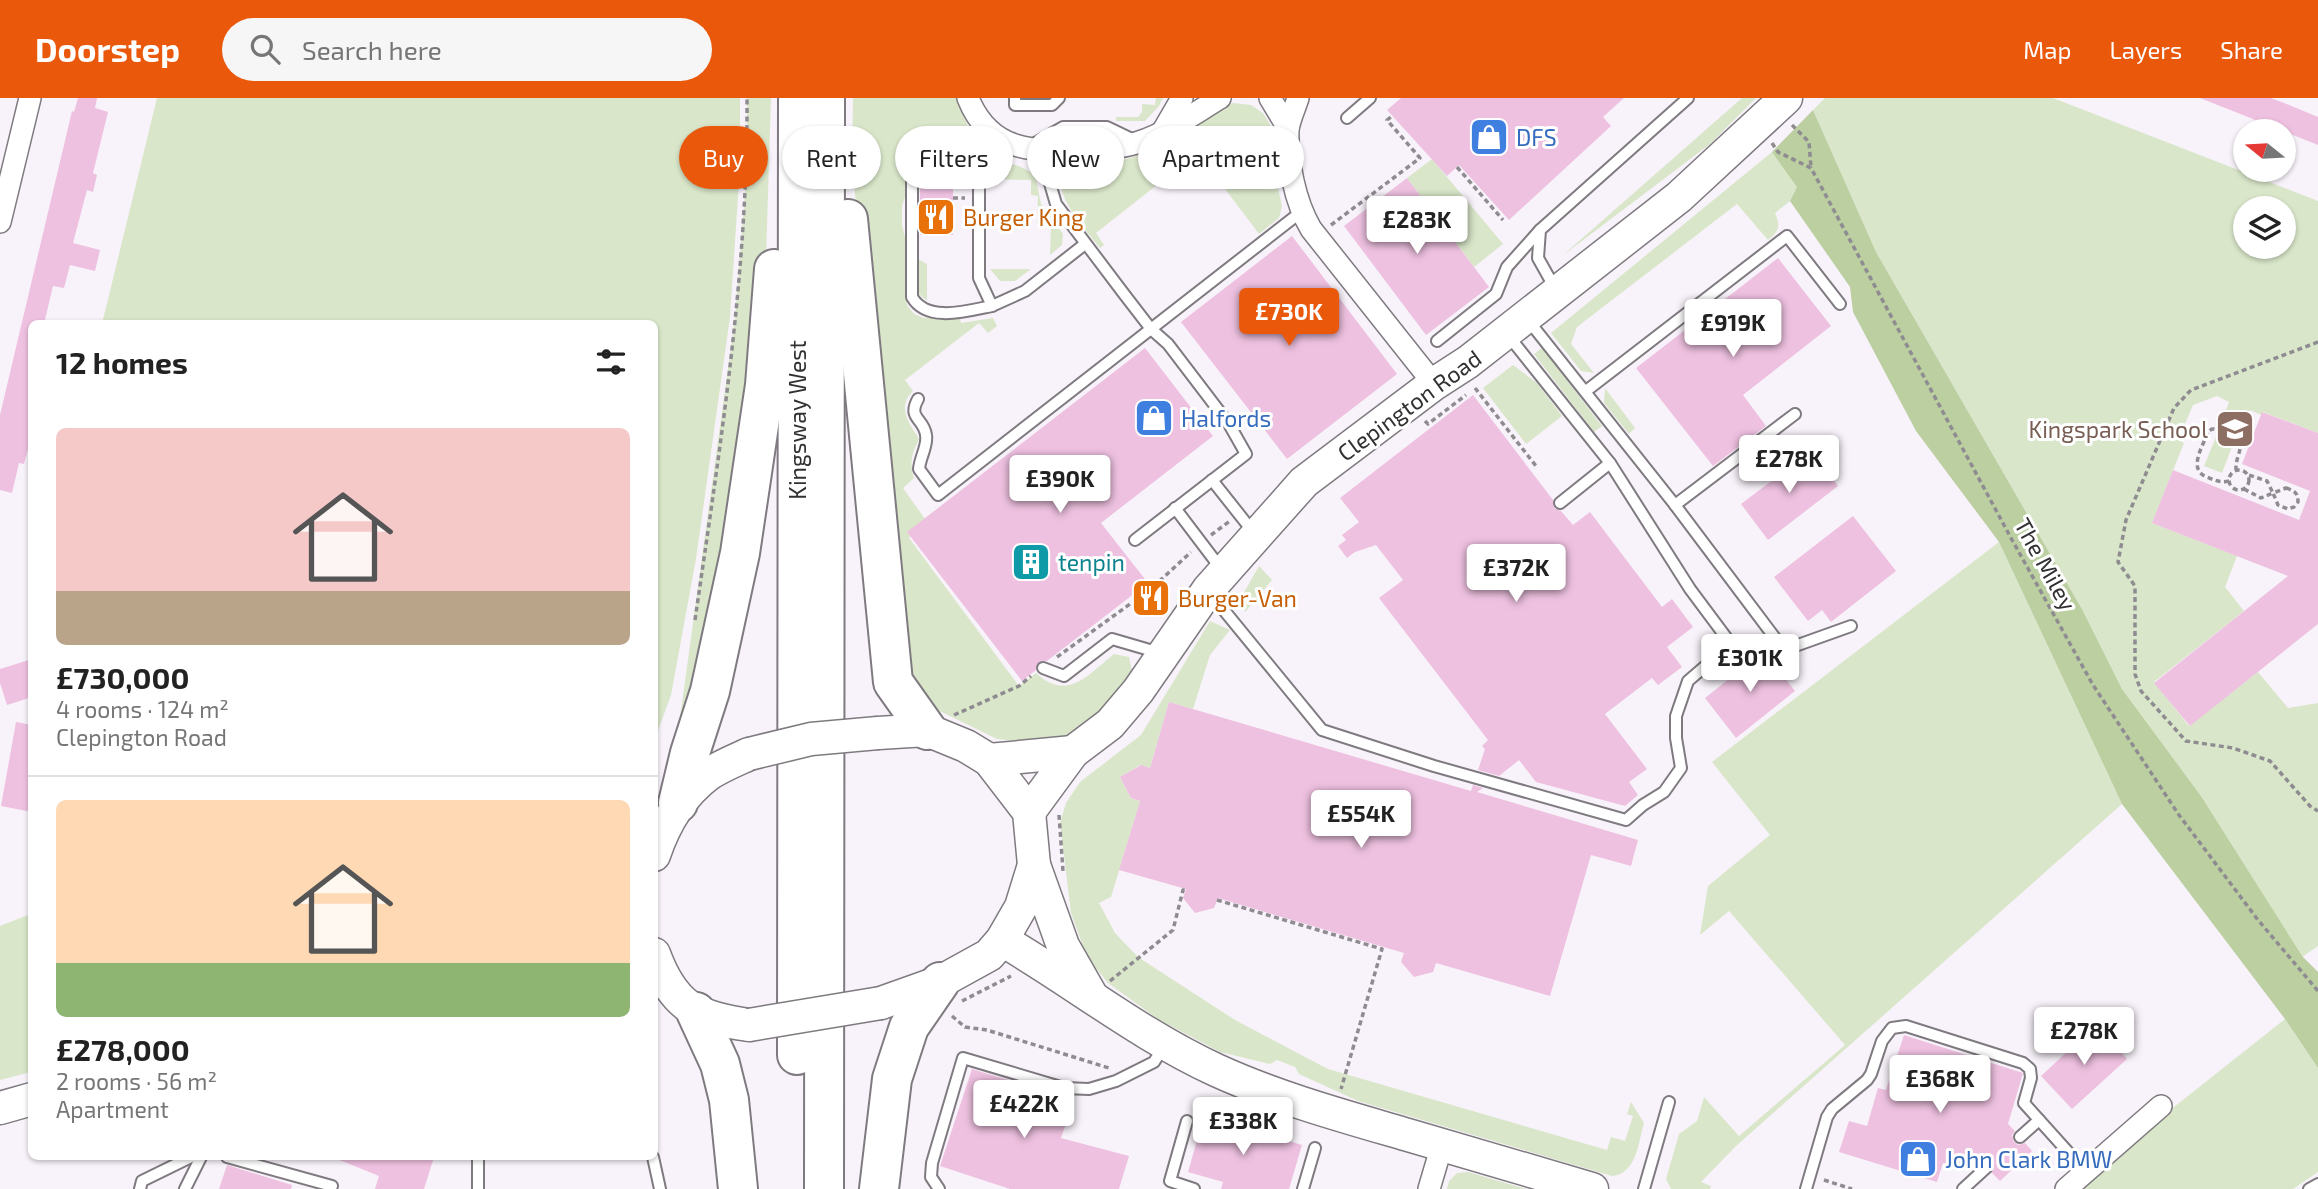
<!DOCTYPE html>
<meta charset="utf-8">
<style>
body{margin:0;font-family:"Exo 2",sans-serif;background:#f6f6f6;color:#222;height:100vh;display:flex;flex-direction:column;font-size:26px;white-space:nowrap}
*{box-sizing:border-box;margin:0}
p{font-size:23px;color:#767676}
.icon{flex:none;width:38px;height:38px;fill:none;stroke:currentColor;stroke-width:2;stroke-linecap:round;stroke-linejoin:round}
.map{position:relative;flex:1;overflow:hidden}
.sheet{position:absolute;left:28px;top:222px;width:630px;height:840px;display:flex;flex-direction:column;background:#fff;border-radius:10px;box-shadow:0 2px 5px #0004}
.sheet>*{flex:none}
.guide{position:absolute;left:679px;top:28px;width:665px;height:63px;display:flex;gap:14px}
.needle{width:46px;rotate:288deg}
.controls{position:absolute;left:2233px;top:21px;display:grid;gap:14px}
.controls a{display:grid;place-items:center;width:63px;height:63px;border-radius:50%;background:#fff;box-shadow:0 2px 5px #0004;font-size:35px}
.price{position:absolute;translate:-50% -60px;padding:0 16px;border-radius:7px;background:#fff;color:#222;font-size:23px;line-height:46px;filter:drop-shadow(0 2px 4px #0008)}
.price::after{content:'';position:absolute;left:50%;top:42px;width:21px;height:16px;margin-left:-10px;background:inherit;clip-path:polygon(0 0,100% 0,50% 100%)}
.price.active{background:#ea580c;color:#fff}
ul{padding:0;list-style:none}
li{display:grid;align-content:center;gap:14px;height:371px;padding:0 28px}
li+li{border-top:2px solid #e0e0e0}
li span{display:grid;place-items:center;height:217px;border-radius:10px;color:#555}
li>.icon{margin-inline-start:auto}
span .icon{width:126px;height:126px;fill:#fffc;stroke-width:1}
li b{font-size:30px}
h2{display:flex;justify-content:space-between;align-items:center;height:84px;padding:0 28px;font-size:30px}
.pill{padding:0 24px;border-radius:32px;background:#fff;box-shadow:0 2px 5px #0004;font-size:24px;line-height:63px}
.pill.active{background:#ea580c;color:#fff}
header{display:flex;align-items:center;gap:42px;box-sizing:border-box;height:98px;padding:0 35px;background:#ea580c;color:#fff}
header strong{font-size:33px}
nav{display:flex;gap:38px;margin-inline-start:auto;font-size:24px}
.search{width:490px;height:63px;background:#f6f6f6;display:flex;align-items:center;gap:18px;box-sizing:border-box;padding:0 24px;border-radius:38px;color:#767676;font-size:26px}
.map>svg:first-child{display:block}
.green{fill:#d9e6c9;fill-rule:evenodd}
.forest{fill:#bbcfa1}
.building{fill:#eec1e0}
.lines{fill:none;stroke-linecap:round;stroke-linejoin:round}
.lane-casing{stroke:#7f7a80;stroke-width:14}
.street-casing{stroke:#7f7a80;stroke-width:24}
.secondary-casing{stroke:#7f7a80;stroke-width:35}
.highway-casing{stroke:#7f7a80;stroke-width:42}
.path{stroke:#8f8c91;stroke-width:3.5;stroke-dasharray:5 3.5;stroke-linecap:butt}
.lane{stroke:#fff;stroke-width:10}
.street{stroke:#fff;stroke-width:21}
.secondary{stroke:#fff;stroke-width:32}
.highway{stroke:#fff;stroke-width:38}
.secondary-bridge-casing{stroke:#7f7a80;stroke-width:35;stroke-linecap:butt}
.secondary-bridge{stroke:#fff;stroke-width:32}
.labels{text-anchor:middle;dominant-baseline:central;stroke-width:6;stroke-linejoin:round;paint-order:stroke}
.shop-label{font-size:23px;fill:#366cbe;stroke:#fff;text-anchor:start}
.food-label{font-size:23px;fill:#c56008;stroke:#fff;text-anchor:start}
.street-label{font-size:23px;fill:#323033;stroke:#fff}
.education-label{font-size:23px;fill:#785e54;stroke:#fff;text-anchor:end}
.culture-label{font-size:23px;fill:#0d838f;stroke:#fff;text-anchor:start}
</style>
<header>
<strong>Doorstep</strong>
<div class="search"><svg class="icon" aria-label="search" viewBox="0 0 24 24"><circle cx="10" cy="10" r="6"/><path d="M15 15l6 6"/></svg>Search here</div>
<nav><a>Map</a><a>Layers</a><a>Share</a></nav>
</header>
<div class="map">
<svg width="2318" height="1091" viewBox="0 0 2318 1091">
<rect width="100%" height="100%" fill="#f8f3fa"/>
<g class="green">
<path d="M157 0H740V68L730 219 696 461 671 597 655 641 654 226H102Z"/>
<path d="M747 0H771L765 193 725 485 676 649 735 219 747 69Z"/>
<path d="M853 0H956L968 28 965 38H932L917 46 906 64 907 93 902 108V127L906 143 907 207 914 216 924 220H960L961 225 993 220 997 228 988 235 979 225 905 282 913 293C897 309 908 324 919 341 912 355 909 365 914 380L903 390 925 421 909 440 1019 588 1036 575C1067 604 1088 577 1114 556L1129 559 1132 573 1104 609 1079 632 1053 645H1034L997 641 921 604 898 560 852 63Z"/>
<path d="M1156 0H1163L1159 8 1145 23H1116V19H1138L1142 14V6L1155 7Z"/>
<path d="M1742 0H1756L1710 46 1562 158Z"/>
<path d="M1825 0H2053L2318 103V335L2263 314 2261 317 2250 312 2242 331 2222 323 2229 304 2217 298 2193 307 2178 342 2184 345 2152 425 2237 458 2225 489 2244 513 2154 584 2189 628 2258 574 2288 610 2318 605V848L2302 859 2201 698 2122 591 2083 513 1876 154 1813 12ZM2245 110H2284V149H2245Z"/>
<path d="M1233 5 1251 7 1263 15 1271 28 1274 71 1282 108 1279 120 1259 136 1207 67 1195 75 1186 64 1096 135 1104 147 1100 150C1082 127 1058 104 1060 74 1077 60 1085 67 1106 65 1152 60 1193 27 1233 5Z"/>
<path d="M1772 54 1798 89 1790 103 1775 115C1781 128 1779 133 1768 142L1737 106 1577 229 1571 246 1594 275 1581 273 1551 235Z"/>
<path d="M990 56C1005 65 1021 67 1035 76L1041 106 1063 136 1062 147 1050 157 1051 127 1037 126 1038 98 1031 97V82L991 81Z"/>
<path d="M1432 61 1503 146 1474 169 1407 80Z"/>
<path d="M918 161 927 166V203L918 195Z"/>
<path d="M990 171H1031L1015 183H1000Z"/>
<path d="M1542 250 1602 328 1594 334 1534 256Z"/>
<path d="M1513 267 1537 285 1562 318 1526 346 1483 290Z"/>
<path d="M1605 290 1635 330 1629 336 1604 305Z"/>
<path d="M2216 339 2233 346 2222 375 2204 368Z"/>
<path d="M1999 444 2122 706 1736 1048 1701 1084 1711 1088 1710 1091H1671L1666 1081 1679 1036 1697 1023 1704 999 1739 1038 1845 947 1729 813 1700 837 1708 788 1770 737 1712 664Z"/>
<path d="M1259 468 1272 482 1245 514 1239 503Z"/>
<path d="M1210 523 1230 532 1210 557 1193 611 1169 604 1150 670 1140 667 1120 679 1131 700 1140 703 1111 799 1099 805 1115 835 1138 859 1235 922 1328 971 1607 1052 1611 1039 1625 1043 1633 1018 1627 1016 1631 1004 1644 1025C1638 1045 1637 1075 1612 1078L1358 1003 1299 976 1295 969 1277 962 1270 966 1220 954 1158 921 1108 885 1087 859 1071 815 1060 725 1066 705 1080 684 1141 637Z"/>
<path d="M31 805V974L0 982V828L28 817Z"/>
<path d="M2285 921 2318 970V1074L2293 1091H2078L2174 1009Z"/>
<path d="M1468 1074 1526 1091H1447L1449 1083 1457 1075Z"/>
</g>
<path class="forest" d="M1813 12 1876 154 2083 513 2122 591 2201 698 2302 858 2318 874V970L2285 921 2122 706 1999 444 1916 333 1853 214 1850 189 1790 103 1797 89 1772 54Z"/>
<g class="building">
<path d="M78 0H97L95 10 108 14 93 75 97 77 93 94 87 92 73 145 100 152 95 173 70 167 64 190 53 188 44 226H32V336L24 366 19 365 12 395 0 392V317L72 13 74 14Z"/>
<path d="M1401 0H1624L1603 19 1611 28 1509 122 1459 67 1447 78 1387 12Z"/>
<path d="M2200 0H2271L2284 5 2318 19V47Z"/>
<rect x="920" y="70" width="33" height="67"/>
<path d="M1407 80 1489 189 1426 237 1344 128Z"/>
<path d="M1292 138 1397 276 1287 361 1181 224Z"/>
<path d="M1778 160 1831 228 1743 297 1766 328 1713 368 1636 270Z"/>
<path d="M1145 250 1213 338 1101 425 1148 485 1047 563 1039 564 1036 572 1022 583 907 434Z"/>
<path d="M1473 297 1553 402 1554 410 1561 413 1573 427 1590 414 1662 509 1672 501 1693 529 1667 549 1682 569 1658 587 1652 580 1605 616 1647 671 1629 684 1638 697 1625 708 1536 684 1519 662 1499 678 1478 672 1485 651 1482 648 1488 642 1379 500 1403 482 1376 447 1355 454 1347 460 1338 448 1346 442 1342 437 1359 424 1340 400Z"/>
<path d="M2262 314 2318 335V526L2190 628 2154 585 2288 478 2152 425 2173 372 2299 422 2310 393 2242 366Z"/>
<path d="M1811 353 1838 388 1768 442 1741 406Z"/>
<path d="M1853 418 1896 473 1831 524 1822 512 1808 523 1774 479Z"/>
<path d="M1764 553 1795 593 1736 640 1705 600Z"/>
<path d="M32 561V599L7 607 0 585V571Z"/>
<path d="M1169 604 1471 693 1473 687 1483 690 1477 694 1638 742 1631 768 1591 757 1550 898 1436 865 1433 874 1414 879 1401 864 1404 855 1218 800 1214 810 1195 815 1183 800 1186 791 1119 772 1140 703 1131 700 1120 679 1141 667 1150 670Z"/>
<path d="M16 624 32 627V714L1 708Z"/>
<path d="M2096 927 2127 961 2072 1011 2041 978Z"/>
<path d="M1904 937 2023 975 2008 1026 2015 1033 2012 1037 2014 1044 2018 1047 2025 1045 2032 1053 2000 1083 1992 1075 1994 1067 1989 1061 1980 1062 1971 1073 1943 1065 1937 1084 1839 1054 1849 1023 1867 1028 1878 990 1886 992Z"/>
<path d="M972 971 1074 1002 1061 1040 1129 1058 1119 1091H1010L940 1068Z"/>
<path d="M1204 1018 1302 1047 1289 1091H1221L1223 1084 1188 1074Z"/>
<path d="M332 1059H434L424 1091H375L379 1078Z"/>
<path d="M227 1067 292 1087 291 1091H219Z"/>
</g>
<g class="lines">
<g class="lane-casing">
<g id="lane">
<path d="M1015 0V7H1052L1059 0"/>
<path d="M1347 20 1370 0"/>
<path d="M985 30 979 50V180L992 208 1025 193 1085 146"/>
<path d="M1030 48 1063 29H1107L1136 43"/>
<path d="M979 50C963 44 934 36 920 51 917 54 914 61 912 65V199C927 225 967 213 992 208"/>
<path d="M1048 54 1049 82 1056 106 1124 196 1151 231 1168 246 1229 326 1246 356 1135 442"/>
<path d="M1556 192 1538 160 1540 132 1688 0"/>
<path d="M1528 222 1675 407 1784 552 1851 528"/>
<path d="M1437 243 1496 196 1507 169 1540 132"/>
<path d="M1586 293 1787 138 1840 206"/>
<path d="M918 301C907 321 924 320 926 337 928 348 920 359 919 371L938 397 1301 114"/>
<path d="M1212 382 1254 435"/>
<path d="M1560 405 1610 365"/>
<path d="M1675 407 1795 316"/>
<path d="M1175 410 1222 472"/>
<path d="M1209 494 1322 632 1434 668 1626 722 1643 707 1664 694 1681 670 1676 640V618L1688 583 1731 546 1690 491 1610 365 1507 236"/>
<path d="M1043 570 1064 578 1112 541 1160 555"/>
<path d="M1187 1023 1170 1083 1194 1091"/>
<path d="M2020 1039 2039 1022"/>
<path d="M227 1059 332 1088"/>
<path d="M653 1059 660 1091"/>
<path d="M140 1091 142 1083 191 1059"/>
<path d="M185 1091 201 1059"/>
<path d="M478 1091V1059"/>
<path d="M939 1091 931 1079 932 1065 963 960 1064 990 1089 991 1116 983 1154 964 1164 948"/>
<path d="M1303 1091 1315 1050"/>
<path d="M1644 1091 1669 1004"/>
<path d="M1806 1091 1827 1019 1832 1011 1867 982 1871 976 1882 943 1892 930 1906 928 2023 965 2030 971 2031 980 2024 1005 2086 1074"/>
<path d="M1963 1091 1987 1069"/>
<path d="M2309 1091 2318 1086"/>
</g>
</g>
<g class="street-casing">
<g id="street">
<path d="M968 0C990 55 1034 54 1086 51 1102 50 1124 50 1139 44 1167 35 1195 15 1220 0"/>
<path d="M1270 0 1288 30"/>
<path d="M1298 0C1295 10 1289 22 1288 32 1287 64 1295 104 1311 131L1434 286"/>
<path d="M1164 31 1182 0"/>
<path d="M0 124 30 0"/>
<path d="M1429 1091 1442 1047"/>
<path d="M2066 1091 2161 1008"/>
</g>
</g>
<g class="secondary-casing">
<g id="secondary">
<path d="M878 635 927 632 966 648 989 662 1029 714 1034 767 1021 809 1002 842 989 857 940 884 881 905"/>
<path d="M989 662 1073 654"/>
<path d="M1029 714 1073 654 1110 626 1138 593 1208 492 1304 384 1434 286 1468 264 1679 99 1786 0"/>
<path d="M654 757C665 724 682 696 709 676 721 668 736 662 749 656"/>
<path d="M1034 767 1063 848 1091 897"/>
<path d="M1002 842C1074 884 1140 937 1216 972 1277 1000 1343 1018 1408 1037 1469 1055 1530 1073 1592 1091"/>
<path d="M654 856C673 908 696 920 749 927"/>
<path d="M0 1010 32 1001"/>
</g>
</g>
<g class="highway-casing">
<g id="highway">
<path d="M848 121 893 584 927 632"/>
<path d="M678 705 690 655 710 593 740 455 765 287 774 171"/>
<path d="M696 914 720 966 729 1002 738 1091"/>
<path d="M797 957 798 0"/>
<path d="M824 1091 825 0"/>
<path d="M879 1091 892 981 909 929 940 884"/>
</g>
</g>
<g class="path">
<path d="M1792 27 1809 44 1811 70"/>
<path d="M1772 45 1778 54 1811 70 2011 440 2093 587 2179 717 2258 822 2318 893"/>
<path d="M1457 69 1503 122"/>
<path d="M953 100H965"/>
<path d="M1331 127 1420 60 1387 22 1392 18"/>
<path d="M2318 244 2191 292 2174 310 2126 422 2118 464 2135 488V576L2141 593 2186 643 2233 650 2270 663 2310 708 2318 713"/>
<path d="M1475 290 1536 368"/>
<path d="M1425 323 1428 326 1466 297"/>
<circle cx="2239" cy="382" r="10"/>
<path d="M2229 383C2220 385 2214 382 2207 379 2187 372 2203 348 2208 334L2212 331C2219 331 2224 333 2230 335 2250 342 2235 357 2236 371"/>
<path d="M2286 390C2295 393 2298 395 2298 404L2294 409 2288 411 2278 407 2273 395Z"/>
<path d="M2244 391 2261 400 2273 395 2267 383 2249 377"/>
<path d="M1211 437 1230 423"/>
<path d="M695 522C720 350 748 175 747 0"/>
<path d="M1057 559 1152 490 1191 454"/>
<path d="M954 617 1019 588 1031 578"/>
<path d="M1059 717 1063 773"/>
<path d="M1217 802 1382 851 1341 991"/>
<path d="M1110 883 1173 832 1183 792H1185"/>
<path d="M962 903 1011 878"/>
<path d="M952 918 965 929 987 932 1109 970"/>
<path d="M1824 1082 1852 1091"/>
</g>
<use href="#lane" class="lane"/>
<use href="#street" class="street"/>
<use href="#secondary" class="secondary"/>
<use href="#highway" class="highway"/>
<g class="secondary-bridge-casing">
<g id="secondary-bridge">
<path d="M749 656 811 641 878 635"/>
<path d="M749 927 881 905"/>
</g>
</g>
<use href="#secondary-bridge" class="secondary-bridge"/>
</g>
<defs>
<g id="shop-square" transform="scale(2.0125)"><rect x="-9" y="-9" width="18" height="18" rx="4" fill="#3f7fe0" stroke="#fff"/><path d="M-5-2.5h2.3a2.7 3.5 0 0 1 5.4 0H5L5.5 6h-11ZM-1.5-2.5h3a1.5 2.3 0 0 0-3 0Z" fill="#fff"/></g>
<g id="restaurant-square" transform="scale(2.0125)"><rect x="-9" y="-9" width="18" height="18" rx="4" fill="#e8710a" stroke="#fff"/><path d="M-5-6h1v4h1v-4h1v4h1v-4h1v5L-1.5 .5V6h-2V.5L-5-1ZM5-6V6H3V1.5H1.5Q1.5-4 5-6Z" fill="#fff"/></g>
<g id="school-square" transform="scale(2.0125)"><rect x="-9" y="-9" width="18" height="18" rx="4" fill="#8d6e63" stroke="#fff"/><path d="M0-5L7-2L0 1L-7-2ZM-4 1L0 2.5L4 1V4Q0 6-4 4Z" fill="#fff"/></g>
<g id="building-square" transform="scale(2.0125)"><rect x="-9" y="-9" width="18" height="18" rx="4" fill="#0f9aa8" stroke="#fff"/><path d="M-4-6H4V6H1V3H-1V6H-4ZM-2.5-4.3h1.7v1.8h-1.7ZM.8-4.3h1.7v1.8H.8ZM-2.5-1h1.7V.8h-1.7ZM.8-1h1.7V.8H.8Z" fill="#fff"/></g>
</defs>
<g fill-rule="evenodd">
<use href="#shop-square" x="1489" y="39"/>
<use href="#restaurant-square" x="936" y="119"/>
<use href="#shop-square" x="1154" y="320"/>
<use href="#school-square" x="2235" y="331"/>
<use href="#building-square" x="1031" y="464"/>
<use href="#restaurant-square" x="1151" y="500"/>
<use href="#shop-square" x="1918" y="1061"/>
</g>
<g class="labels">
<g class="shop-label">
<text x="1516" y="39">DFS</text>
<text x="1181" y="320">Halfords</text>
<text x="1945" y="1061">John Clark BMW</text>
</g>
<g class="food-label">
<text x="963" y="119">Burger King</text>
<text x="1178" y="500">Burger-Van</text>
</g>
<g class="street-label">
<text transform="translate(1409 307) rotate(-36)">Clepington Road</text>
<text transform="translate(797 322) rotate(-90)">Kingsway West</text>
<text transform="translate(2046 466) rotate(61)">The Miley</text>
</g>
<g class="education-label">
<text x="2208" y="331">Kingspark School</text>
</g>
<g class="culture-label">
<text x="1058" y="464">tenpin</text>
</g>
</g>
</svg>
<div class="controls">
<a><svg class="needle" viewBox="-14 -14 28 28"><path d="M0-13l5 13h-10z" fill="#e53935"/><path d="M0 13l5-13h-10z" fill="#767676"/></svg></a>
<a><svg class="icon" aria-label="layers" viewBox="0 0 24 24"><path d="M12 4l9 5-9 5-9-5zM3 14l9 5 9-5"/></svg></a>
</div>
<b class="price" style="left:1417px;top:158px">£283K</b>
<b class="price active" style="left:1289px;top:250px">£730K</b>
<b class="price" style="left:1733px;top:261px">£919K</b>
<b class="price" style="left:1789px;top:397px">£278K</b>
<b class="price" style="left:1060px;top:417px">£390K</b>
<b class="price" style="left:1516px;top:506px">£372K</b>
<b class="price" style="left:1750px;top:596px">£301K</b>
<b class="price" style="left:1361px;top:752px">£554K</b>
<b class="price" style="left:2084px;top:969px">£278K</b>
<b class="price" style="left:1940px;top:1017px">£368K</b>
<b class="price" style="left:1024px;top:1042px">£422K</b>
<b class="price" style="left:1243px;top:1059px">£338K</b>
<div class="guide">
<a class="pill active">Buy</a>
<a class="pill">Rent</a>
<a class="pill">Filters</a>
<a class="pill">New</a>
<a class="pill">Apartment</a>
</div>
<section class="sheet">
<h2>12 homes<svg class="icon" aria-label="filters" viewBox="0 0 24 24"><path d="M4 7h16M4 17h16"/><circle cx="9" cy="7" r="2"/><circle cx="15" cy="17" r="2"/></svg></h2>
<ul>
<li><span style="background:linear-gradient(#f6c9c9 75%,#b9a48a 0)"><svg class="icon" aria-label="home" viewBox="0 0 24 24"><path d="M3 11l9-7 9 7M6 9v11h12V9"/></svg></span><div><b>£730,000</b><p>4 rooms · 124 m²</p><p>Clepington Road</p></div></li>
<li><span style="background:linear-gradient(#ffd9b3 75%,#8fb573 0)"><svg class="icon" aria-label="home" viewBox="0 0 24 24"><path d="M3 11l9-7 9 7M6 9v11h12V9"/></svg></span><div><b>£278,000</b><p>2 rooms · 56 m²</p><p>Apartment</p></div></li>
</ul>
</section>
</div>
